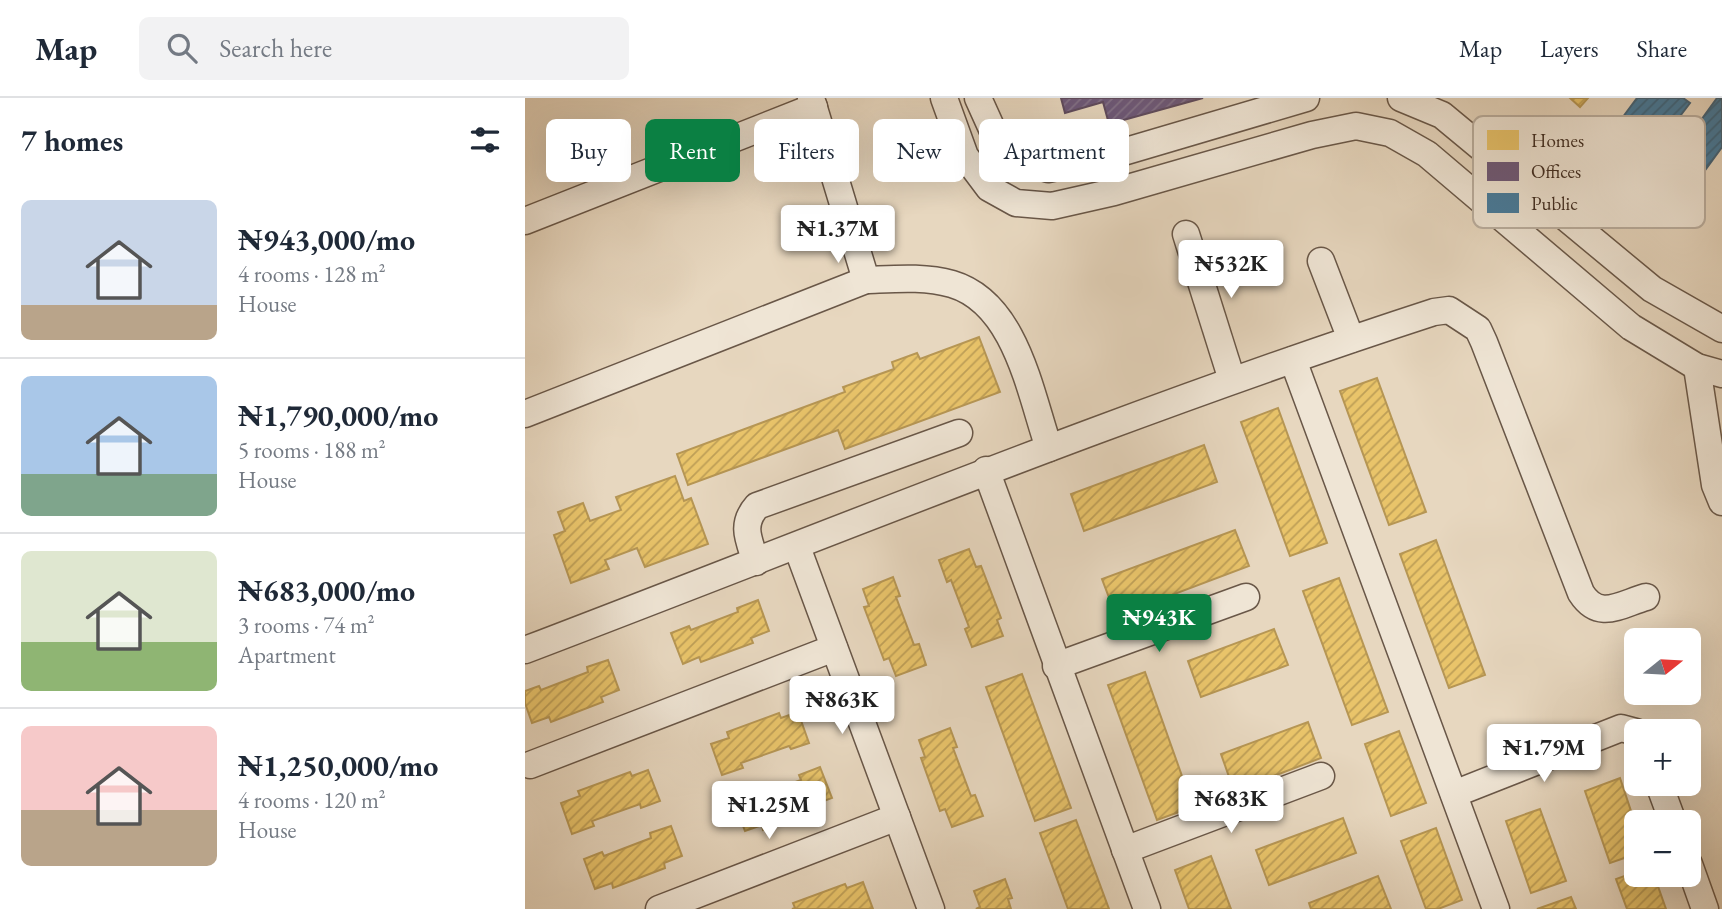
<!DOCTYPE html>
<meta charset="utf-8">
<style>
body{margin:0;font-family:"EB Garamond",serif;background:#f2f2f3;color:#1f2937;height:100vh;display:flex;flex-direction:column;font-size:26px;white-space:nowrap}
*{box-sizing:border-box;margin:0}
p{font-size:23px;color:#747a83}
.icon{flex:none;width:38px;height:38px;fill:none;stroke:currentColor;stroke-width:2;stroke-linecap:round;stroke-linejoin:round}
.map{position:relative;flex:1;overflow:hidden}
.details{display:flex;flex-direction:column;background:#fff;width:525px}
.details>*{flex:none}
.banner{position:absolute;left:21px;top:21px;width:665px;height:63px;display:flex;gap:14px}
.needle{width:46px;rotate:72deg}
.fabs{position:absolute;left:1099px;top:530px;display:grid;gap:14px}
.fabs a{display:grid;place-items:center;width:77px;height:77px;border-radius:10px;background:#fff;box-shadow:0 7px 28px #0002;font-size:35px}
.price{position:absolute;translate:-50% -60px;padding:0 16px;border-radius:7px;background:#fff;color:#222;font-size:23px;line-height:46px;filter:drop-shadow(0 2px 4px #0008)}
.price::after{content:'';position:absolute;left:50%;top:42px;width:21px;height:16px;margin-left:-10px;background:inherit;clip-path:polygon(0 0,100% 0,50% 100%)}
.price.selected{background:#0b8043;color:#fff}
ul{padding:0;list-style:none}
li{display:flex;align-items:center;gap:21px;height:175px;padding:0 21px}
li+li{border-top:2px solid #e0e1e3}
li span{display:grid;place-items:center;flex:none;width:196px;height:140px;border-radius:10px;color:#555}
li>.icon{margin-inline-start:auto}
span .icon{width:84px;height:84px;fill:#fffc;stroke-width:1}
li b{font-size:30px}
h2{display:flex;justify-content:space-between;align-items:center;height:84px;padding:0 21px;font-size:30px}
.pill{padding:0 24px;border-radius:10px;background:#fff;box-shadow:0 7px 28px #0002;font-size:24px;line-height:63px}
.pill.selected{background:#0b8043;color:#fff}
header{display:flex;align-items:center;gap:42px;box-sizing:border-box;height:98px;padding:0 35px;background:#fff;border-bottom:2px solid #e0e1e3}
header strong{font-size:33px}
nav{display:flex;gap:38px;margin-inline-start:auto;font-size:24px}
.search{width:490px;height:63px;background:#f2f2f3;display:flex;align-items:center;gap:18px;box-sizing:border-box;padding:0 24px;border-radius:10px;color:#747a83;font-size:26px}
main{display:flex;flex:1;min-height:0}
.map>svg:first-child{display:block}
.homes{fill:url(#homes-hatch);stroke:#b69654;stroke-width:2}
.offices{fill:url(#offices-hatch);stroke:#5f4c5f;stroke-width:2}
.public{fill:url(#public-hatch);stroke:#436378;stroke-width:2}
.lines{fill:none;stroke-linecap:round;stroke-linejoin:round}
.minor-casing{stroke:#695748;stroke-width:29}
.minor{stroke:#efe5d5;stroke-width:26}
.key{fill:#efe5d5;stroke:#baae9f;stroke-width:2}
.key-label{font-size:19px;fill:#3f2c21}
</style>
<header>
<strong>Map</strong>
<div class="search"><svg class="icon" aria-label="search" viewBox="0 0 24 24"><circle cx="10" cy="10" r="6"/><path d="M15 15l6 6"/></svg>Search here</div>
<nav><a>Map</a><a>Layers</a><a>Share</a></nav>
</header>
<main>
<section class="details">
<h2>7 homes<svg class="icon" aria-label="filters" viewBox="0 0 24 24"><path d="M4 7h16M4 17h16"/><circle cx="9" cy="7" r="2"/><circle cx="15" cy="17" r="2"/></svg></h2>
<ul>
<li><span style="background:linear-gradient(#c9d6e8 75%,#b9a48a 0)"><svg class="icon" aria-label="home" viewBox="0 0 24 24"><path d="M3 11l9-7 9 7M6 9v11h12V9"/></svg></span><div><b>₦943,000/mo</b><p>4 rooms · 128 m²</p><p>House</p></div></li>
<li><span style="background:linear-gradient(#a9c7e8 70%,#7fa58c 0)"><svg class="icon" aria-label="home" viewBox="0 0 24 24"><path d="M3 11l9-7 9 7M6 9v11h12V9"/></svg></span><div><b>₦1,790,000/mo</b><p>5 rooms · 188 m²</p><p>House</p></div></li>
<li><span style="background:linear-gradient(#dfe7d0 65%,#8fb573 0)"><svg class="icon" aria-label="home" viewBox="0 0 24 24"><path d="M3 11l9-7 9 7M6 9v11h12V9"/></svg></span><div><b>₦683,000/mo</b><p>3 rooms · 74 m²</p><p>Apartment</p></div></li>
<li><span style="background:linear-gradient(#f6c9c9 60%,#b9a48a 0)"><svg class="icon" aria-label="home" viewBox="0 0 24 24"><path d="M3 11l9-7 9 7M6 9v11h12V9"/></svg></span><div><b>₦1,250,000/mo</b><p>4 rooms · 120 m²</p><p>House</p></div></li>
</ul>
</section>
<div class="map">
<svg width="1197" height="811" viewBox="0 0 1197 811">
<defs>
<pattern id="homes-hatch" width="6" height="6" patternUnits="userSpaceOnUse" patternTransform="scale(1.75)"><rect width="6" height="6" fill="#e9c46a"/><path d="M-1 1l2-2M0 6l6-6M5 7l2-2" fill="none" stroke="#be9f57"/></pattern>
<pattern id="offices-hatch" width="6" height="6" patternUnits="userSpaceOnUse" patternTransform="scale(1.75)"><rect width="6" height="6" fill="#6d597a"/><path d="M-1 1l2-2M0 6l6-6M5 7l2-2" fill="none" stroke="#83738a"/></pattern>
<pattern id="public-hatch" width="6" height="6" patternUnits="userSpaceOnUse" patternTransform="scale(1.75)"><rect width="6" height="6" fill="#457b9d"/><path d="M-1 1l2-2M0 6l6-6M5 7l2-2" fill="none" stroke="#3b6580"/></pattern>
</defs>
<rect width="100%" height="100%" fill="#e7d7bf"/>
<filter id="stains"><feTurbulence type="fractalNoise" baseFrequency=".00286" numOctaves="4"/><feColorMatrix values="0 0 0 0 .2 0 0 0 0 .09 0 0 0 0 .02 0 0 0 .5 -.17"/></filter>
<radialGradient id="worn" r=".72"><stop offset=".6" stop-color="#630" stop-opacity="0"/><stop offset="1" stop-color="#630" stop-opacity=".3"/></radialGradient>
<g class="homes">
<path d="M1045 0H1063L1055 9Z"/>
<path d="M454 239 475 294 320 351 313 332 163 387 152 356 320 294 318 289 369 271 367 264 392 255 395 261Z"/>
<path d="M852 280 901 414 864 427 815 293Z"/>
<path d="M753 310 802 445 765 458 716 324Z"/>
<path d="M679 347 692 384 559 433 546 396Z"/>
<path d="M150 378 159 403 166 400 183 446 120 469 112 450 80 462 84 471 46 485 29 437 40 433 33 414 58 405 65 423 96 412 91 399Z"/>
<path d="M710 432 724 468 591 518 577 481Z"/>
<path d="M911 442 960 577 924 590 875 456Z"/>
<path d="M444 451 451 469 456 468 476 520 472 522 478 538 447 549 440 531 444 529 426 482 422 484 414 462Z"/>
<path d="M368 479 375 498 371 499 389 547 394 546 401 567 371 578 364 560 359 562 339 509 344 508 338 491Z"/>
<path d="M814 480 863 614 827 627 778 493Z"/>
<path d="M233 502 244 533 226 540 228 545 176 564 174 559 158 566 146 535 164 528 166 532 213 514 212 510Z"/>
<path d="M749 531 763 567 676 599 663 563Z"/>
<path d="M83 562 94 592 76 599 78 604 26 624 24 619 7 625 0 605V593L14 588 16 592 63 574 62 569Z"/>
<path d="M620 574 668 709 632 722 583 587Z"/>
<path d="M497 576 546 710 510 723 461 589Z"/>
<path d="M273 614 284 645 266 651 264 648 216 665 218 670 197 677 186 646 204 640 202 634 254 615 256 620Z"/>
<path d="M783 624 796 660 709 693 696 656Z"/>
<path d="M425 630 432 649 428 650 446 698 450 697 458 718 427 729 420 711 415 713 396 660 400 659 394 642Z"/>
<path d="M874 633 901 705 866 718 840 646Z"/>
<path d="M295 669 307 700 288 707 290 712 238 732 237 727 220 733 208 702 227 695 228 699 276 682 274 677Z"/>
<path d="M123 672 135 703 116 710 115 706 67 723 69 728 47 736 36 705 55 698 53 693 105 674 107 678Z"/>
<path d="M1095 680 1111 728V756L1085 765 1060 693Z"/>
<path d="M1015 711 1041 783 1006 795 981 723Z"/>
<path d="M818 720 831 755 744 787 731 752Z"/>
<path d="M551 722 584 811H543L515 735Z"/>
<path d="M146 728 157 758 139 765 140 770 88 790 87 785 70 791 59 761 77 754 79 758 126 740 125 735Z"/>
<path d="M911 730 937 802 913 811H901L876 743Z"/>
<path d="M686 758 706 811H664L650 772Z"/>
<path d="M1111 774V777H1129L1141 811H1102L1091 781Z"/>
<path d="M853 778 866 811H786L784 805Z"/>
<path d="M480 781 487 800 483 801 486 811H451L455 809 449 793Z"/>
<path d="M338 784 348 811H267L270 810 268 805 320 786 322 790Z"/>
<path d="M1046 799 1051 811H1012Z"/>
</g>
<path class="offices" d="M536 0H678L584 26 578 4 540 15Z"/>
<g class="public">
<path d="M1112 0H1158L1165 5 1104 85 1097 79 1089 90 1069 76 1077 65 1069 58Z"/>
<path d="M1192 0H1197V49L1143 123 1117 104Z"/>
</g>
<g class="lines">
<g class="minor-casing">
<g id="minor">
<path d="M286 0 341 182"/>
<path d="M419 0 440 58 464 90 491 105 527 108 589 94 787 37 831 28 865 35 902 56 1106 229 1172 269 1197 276"/>
<path d="M453 0 472 42 494 62 523 71 581 59 781 0"/>
<path d="M876 0 917 17 1127 191 1197 231"/>
<path d="M0 123 289 9"/>
<path d="M661 136 707 282"/>
<path d="M796 163 826 241"/>
<path d="M768 262 971 811"/>
<path d="M1172 269 1190 387 1197 404"/>
<path d="M0 316 341 182C369 181 399 178 427 186 491 205 505 295 524 350"/>
<path d="M461 372 622 811"/>
<path d="M272 449 406 811"/>
<path d="M231 464C224 442 215 427 232 408L434 335"/>
<path d="M0 552C302 437 601 314 909 214L924 212 953 231 959 244 1056 495C1074 523 1094 507 1121 499"/>
<path d="M531 568 721 499"/>
<path d="M5 667 309 550"/>
<path d="M1134 686 1148 724"/>
<path d="M929 696 1096 630 1111 634"/>
<path d="M600 752 796 678"/>
<path d="M1164 766 1180 811"/>
<path d="M134 811 372 719"/>
</g>
</g>
<use href="#minor" class="minor"/>
</g>
<rect x="948" y="18" width="232" height="112" rx="10" class="key"/>
<rect x="962" y="32" width="32" height="20" fill="#e9c46a"/>
<rect x="962" y="64" width="32" height="19" fill="#6d597a"/>
<rect x="962" y="95" width="32" height="20" fill="#457b9d"/>
<g class="key-label">
<text x="1006" y="49">Homes</text>
<text x="1006" y="80">Offices</text>
<text x="1006" y="112">Public</text>
</g>
<rect width="100%" height="100%" filter="url(#stains)"/>
<rect width="100%" height="100%" fill="url(#worn)"/>
</svg>
<div class="fabs">
<a><svg class="needle" viewBox="-14 -14 28 28"><path d="M0-13l5 13h-10z" fill="#e53935"/><path d="M0 13l5-13h-10z" fill="#747a83"/></svg></a>
<a>+</a>
<a>−</a>
</div>
<b class="price" style="left:313px;top:167px">₦1.37M</b>
<b class="price" style="left:706px;top:202px">₦532K</b>
<b class="price selected" style="left:634px;top:556px">₦943K</b>
<b class="price" style="left:317px;top:638px">₦863K</b>
<b class="price" style="left:1019px;top:686px">₦1.79M</b>
<b class="price" style="left:706px;top:737px">₦683K</b>
<b class="price" style="left:244px;top:743px">₦1.25M</b>
<div class="banner">
<a class="pill">Buy</a>
<a class="pill selected">Rent</a>
<a class="pill">Filters</a>
<a class="pill">New</a>
<a class="pill">Apartment</a>
</div>
</div>
</main>
